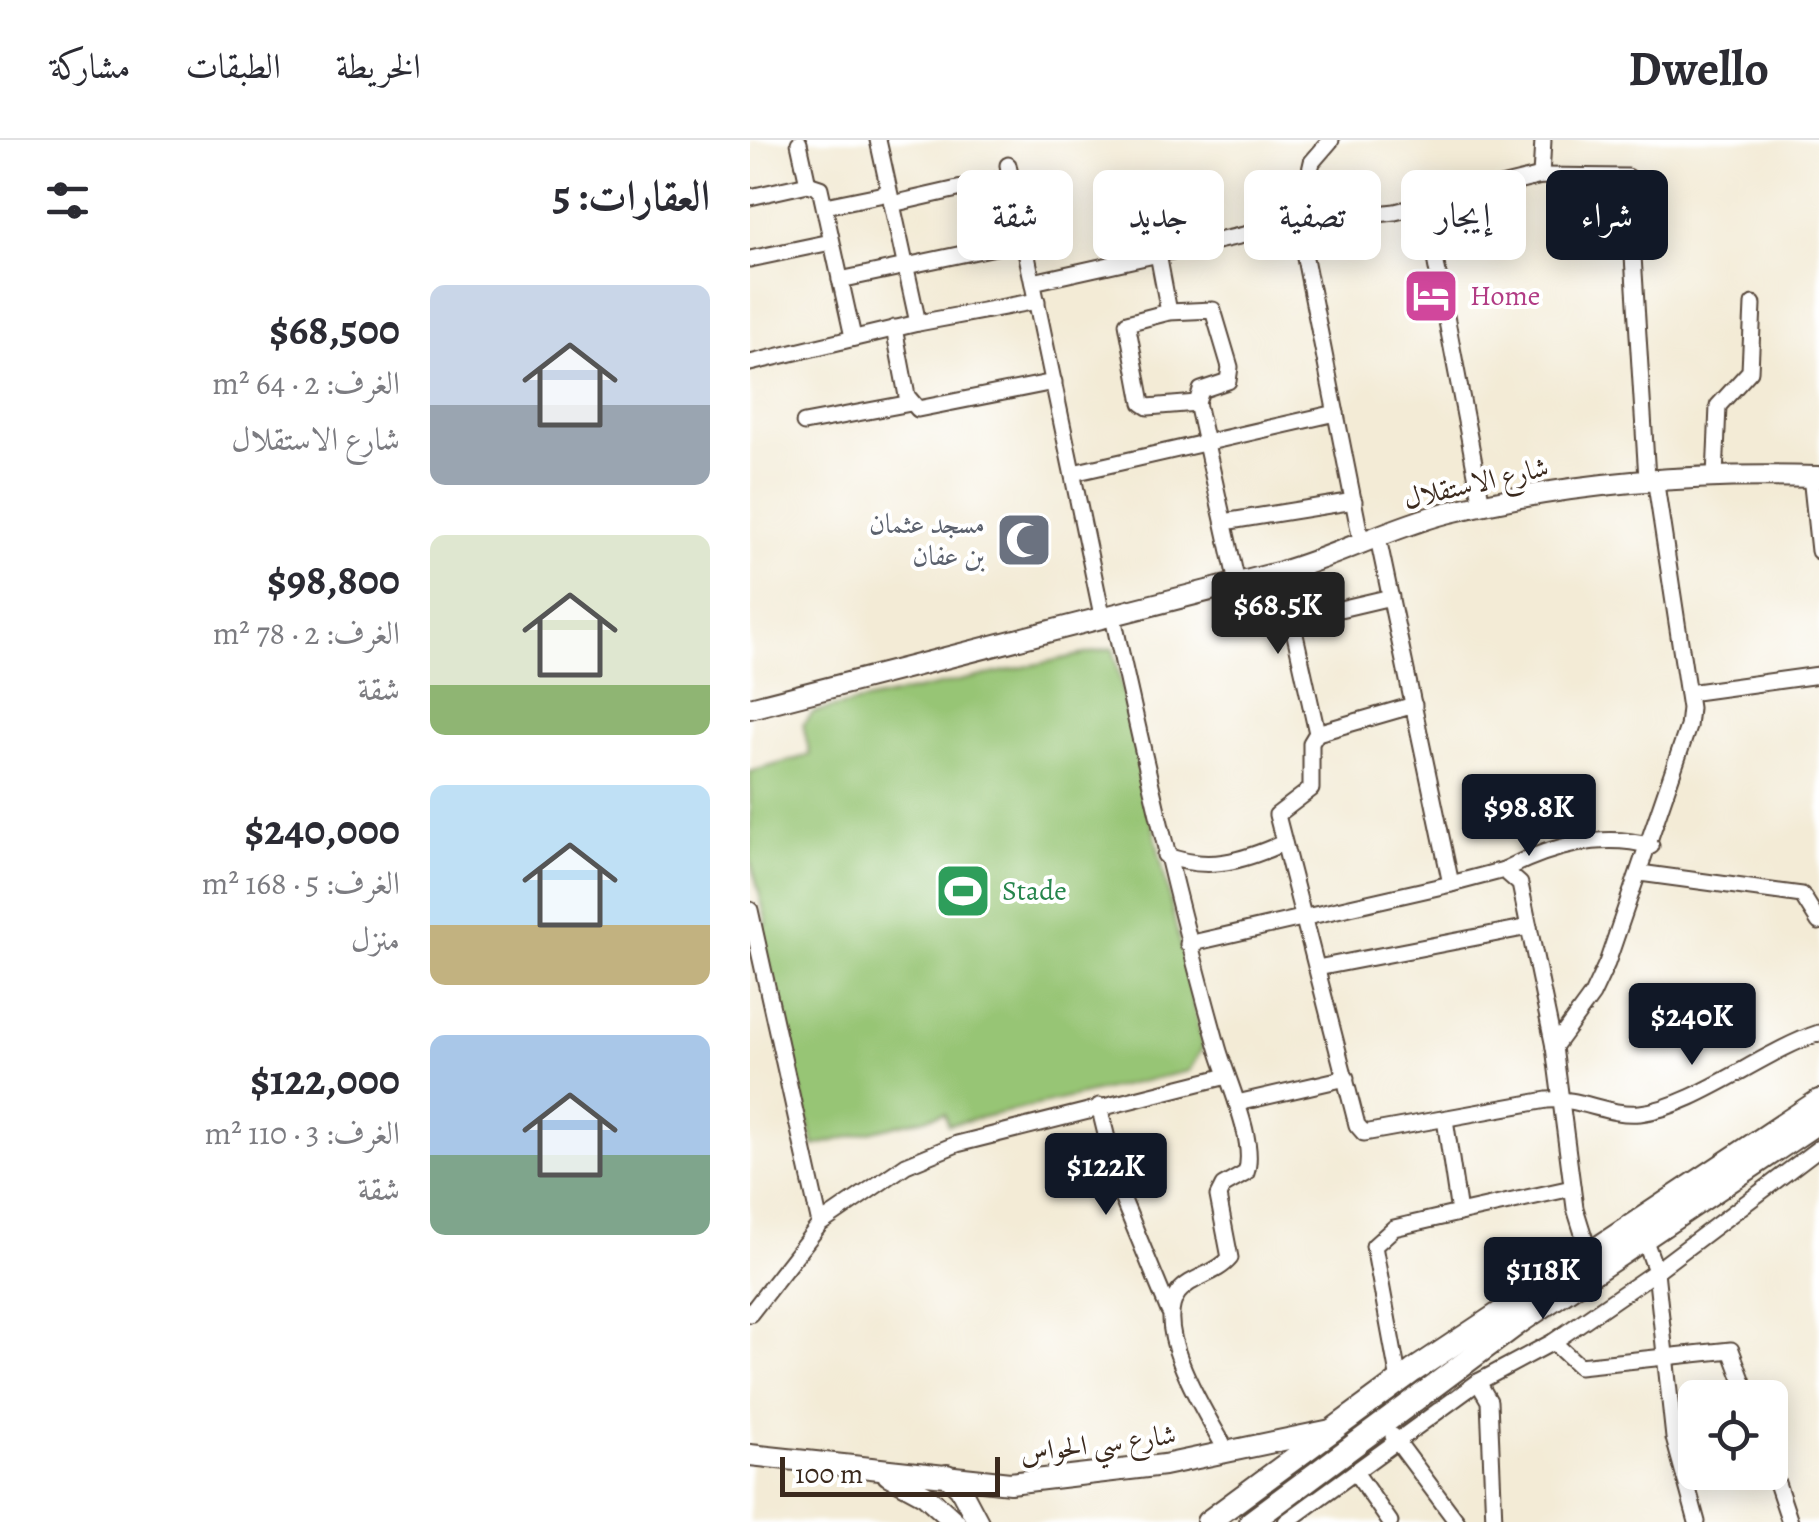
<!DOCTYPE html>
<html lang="ar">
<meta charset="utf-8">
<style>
body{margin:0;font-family:Alegreya,Amiri,serif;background:#f7f7f7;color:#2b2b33;direction:rtl;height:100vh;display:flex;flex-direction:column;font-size:38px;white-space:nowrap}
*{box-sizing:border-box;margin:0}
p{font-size:32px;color:#7c7c81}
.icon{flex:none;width:55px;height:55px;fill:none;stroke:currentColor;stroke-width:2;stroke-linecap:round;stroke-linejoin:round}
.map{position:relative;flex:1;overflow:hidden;direction:ltr}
.side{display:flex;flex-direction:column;background:#fff;width:750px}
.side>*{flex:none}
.banner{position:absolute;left:30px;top:30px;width:888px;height:90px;direction:rtl;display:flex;gap:20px}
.fabs{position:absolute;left:928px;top:1240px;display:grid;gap:20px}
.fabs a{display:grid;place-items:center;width:110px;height:110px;border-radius:15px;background:#fff;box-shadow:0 5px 25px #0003;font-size:50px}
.scale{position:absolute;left:30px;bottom:25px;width:220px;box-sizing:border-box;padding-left:10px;border:5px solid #3b2a1e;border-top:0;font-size:28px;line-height:35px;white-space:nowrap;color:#3b2a1e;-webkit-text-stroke:8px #fff;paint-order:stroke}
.price{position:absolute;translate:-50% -85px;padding:0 22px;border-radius:10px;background:#111827;color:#fff;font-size:32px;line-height:65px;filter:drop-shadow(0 2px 5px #0008)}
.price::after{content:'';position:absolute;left:50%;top:60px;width:30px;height:22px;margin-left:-15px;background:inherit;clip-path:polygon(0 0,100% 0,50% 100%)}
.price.selected{background:#222;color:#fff}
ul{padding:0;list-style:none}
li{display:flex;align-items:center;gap:30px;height:250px;padding:0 40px}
li span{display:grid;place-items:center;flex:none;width:280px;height:200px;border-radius:15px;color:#555}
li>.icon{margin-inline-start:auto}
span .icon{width:120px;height:120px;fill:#fffc;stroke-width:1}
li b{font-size:42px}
h2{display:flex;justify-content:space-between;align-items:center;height:120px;padding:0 40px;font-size:42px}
.pill{padding:0 35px;border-radius:15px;background:#fff;box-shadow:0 5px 25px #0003;font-size:35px;line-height:90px}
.pill.selected{background:#111827;color:#fff}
header{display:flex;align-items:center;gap:60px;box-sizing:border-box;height:140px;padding:0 50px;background:#fff;border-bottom:2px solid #e1e1e2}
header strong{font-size:48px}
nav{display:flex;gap:55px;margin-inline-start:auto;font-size:35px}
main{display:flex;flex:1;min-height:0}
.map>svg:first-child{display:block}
.green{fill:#97c574;stroke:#697849;stroke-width:2.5}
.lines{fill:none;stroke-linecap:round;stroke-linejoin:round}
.street-casing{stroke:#57473a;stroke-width:19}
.secondary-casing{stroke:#57473a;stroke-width:24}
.primary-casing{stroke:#57473a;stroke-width:26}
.street{stroke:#fff;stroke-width:15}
.secondary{stroke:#fff;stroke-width:20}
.primary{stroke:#fff;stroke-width:22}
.labels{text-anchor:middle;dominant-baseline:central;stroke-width:8;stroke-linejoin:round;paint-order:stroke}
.hotel-label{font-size:28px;fill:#b23c85;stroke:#fff;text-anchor:start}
.street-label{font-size:28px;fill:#3b2a1e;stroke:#fff}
.worship-label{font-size:28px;fill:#5b616d;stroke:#fff;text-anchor:end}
.leisure-label{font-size:28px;fill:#27864d;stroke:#fff;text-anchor:start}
</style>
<header>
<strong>Dwello</strong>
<nav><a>الخريطة</a><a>الطبقات</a><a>مشاركة</a></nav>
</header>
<main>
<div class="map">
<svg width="1069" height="1382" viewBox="0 0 1069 1382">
<rect width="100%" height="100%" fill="#fff"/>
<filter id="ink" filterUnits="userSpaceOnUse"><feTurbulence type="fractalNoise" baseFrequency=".01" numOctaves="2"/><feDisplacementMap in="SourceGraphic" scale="20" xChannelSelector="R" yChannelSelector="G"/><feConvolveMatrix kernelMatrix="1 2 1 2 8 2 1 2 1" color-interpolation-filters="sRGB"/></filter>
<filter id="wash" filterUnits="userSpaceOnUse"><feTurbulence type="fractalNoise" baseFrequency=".0048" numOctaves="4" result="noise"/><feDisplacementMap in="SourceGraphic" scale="40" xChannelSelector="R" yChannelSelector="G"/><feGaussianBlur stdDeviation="2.25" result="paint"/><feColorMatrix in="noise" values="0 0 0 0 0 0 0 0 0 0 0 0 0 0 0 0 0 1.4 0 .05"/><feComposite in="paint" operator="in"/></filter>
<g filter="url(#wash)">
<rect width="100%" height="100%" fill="#f3ebd6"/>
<path class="green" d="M363 508 453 907 439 931 198 985 195 973 64 1006 10 787 17 784 0 717V632L60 615 53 584 64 572Z"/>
</g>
<g filter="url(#ink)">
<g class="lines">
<g class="street-casing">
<g id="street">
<path d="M128 0 168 183"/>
<path d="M581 0 562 22 548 83 645 72 791 36 878 37 897 338"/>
<path d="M49 3 58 44"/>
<path d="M258 25 353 480"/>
<path d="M791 36 793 0"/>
<path d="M0 57 58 44 70 48 103 197"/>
<path d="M142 64 260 37"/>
<path d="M75 66 139 53"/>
<path d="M675 66 732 365"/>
<path d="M408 114 419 172 463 170 480 227 478 241 451 250 447 263 487 443"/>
<path d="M0 119 81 102"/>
<path d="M90 140 274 101"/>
<path d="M283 142 548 83 612 405"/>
<path d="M419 172 377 183 392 263 398 267 447 263"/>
<path d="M144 188 157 256 168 269 304 242"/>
<path d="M0 223 168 183 287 161"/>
<path d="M54 283 161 263"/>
<path d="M323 333 586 273"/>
<path d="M1061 336 1069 411"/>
<path d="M965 337 968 266 1000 231 1003 164"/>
<path d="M474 382 604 361"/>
<path d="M628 398 701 744 754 730 770 744 804 907 825 1068 839 1113"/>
<path d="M531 432 567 593"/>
<path d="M363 477C395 622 428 766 468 908 477 940 507 1002 496 1033L473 1046 468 1056 480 1118C466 1135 441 1136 428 1153 401 1190 458 1277 478 1313"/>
<path d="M543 480 641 457"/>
<path d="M938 553 1069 535"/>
<path d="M664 565 567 593 561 603V649L527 675 607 985 614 993 797 960C830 957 857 976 890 973 944 967 1014 911 1069 893"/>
<path d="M415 715C457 732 493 721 533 703"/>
<path d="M754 730C798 707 851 692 901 706"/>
<path d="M890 733 1052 755 1069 782"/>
<path d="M0 770 70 1084 0 1174"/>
<path d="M438 804 701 744"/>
<path d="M567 828 779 787"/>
<path d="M804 907 842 855 857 823 938 587 940 568 905 338"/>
<path d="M487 963 596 938"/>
<path d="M349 966 371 1055 419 1171"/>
<path d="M709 1073 822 1048"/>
<path d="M70 1084 156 1025 207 1004 477 936"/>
<path d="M894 1098 906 1131 924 1298 947 1382"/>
<path d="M803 1202 829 1226 981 1210 999 1258"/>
<path d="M649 1241 624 1106 644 1088 709 1073 695 979"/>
<path d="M728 1242 739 1261 744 1382"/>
<path d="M643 1296 707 1382"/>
<path d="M1020 1322 1040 1382"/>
<path d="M605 1332 640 1382"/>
<path d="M536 1382 728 1242 803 1202 906 1131 1069 1008"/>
</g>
</g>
<g class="secondary-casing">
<g id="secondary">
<path d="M0 568 531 432C587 416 639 388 696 373 819 342 943 333 1069 337"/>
<path d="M0 1315 260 1343 414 1325 581 1290"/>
<path d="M138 1335 175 1355 205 1382"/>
<path d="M197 1335 210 1348 228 1382"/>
</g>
</g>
<g class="primary-casing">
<g id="primary">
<path d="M458 1382 663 1231 1069 961"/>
<path d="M501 1382 771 1181 1069 981"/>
</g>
</g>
<use href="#street" class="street"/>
<use href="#secondary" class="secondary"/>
<use href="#primary" class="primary"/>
</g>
</g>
<defs>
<g id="hotel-square" transform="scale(2.875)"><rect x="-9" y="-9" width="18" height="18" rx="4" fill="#d1479c" stroke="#fff"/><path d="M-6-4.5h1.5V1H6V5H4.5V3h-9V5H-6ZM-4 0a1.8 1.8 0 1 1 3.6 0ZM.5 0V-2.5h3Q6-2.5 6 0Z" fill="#fff"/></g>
<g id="mosque-square" transform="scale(2.875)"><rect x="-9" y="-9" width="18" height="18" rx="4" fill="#6b7280" stroke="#fff"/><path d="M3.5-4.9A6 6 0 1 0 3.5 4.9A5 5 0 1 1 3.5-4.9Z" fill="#fff"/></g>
<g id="stadium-square" transform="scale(2.875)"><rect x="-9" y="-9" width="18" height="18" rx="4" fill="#2e9e5b" stroke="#fff"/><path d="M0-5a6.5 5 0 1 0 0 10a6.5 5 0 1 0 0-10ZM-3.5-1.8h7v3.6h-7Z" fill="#fff"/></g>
</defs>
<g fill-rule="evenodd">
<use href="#hotel-square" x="681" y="156"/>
<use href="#mosque-square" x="274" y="400"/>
<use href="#stadium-square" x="213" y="751"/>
</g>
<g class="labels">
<g class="hotel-label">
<text x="720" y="156">Home</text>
</g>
<g class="street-label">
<text transform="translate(726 343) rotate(-13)">شارع الاستقلال</text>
<text transform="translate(348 1304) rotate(-7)">شارع سي الحواس</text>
</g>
<g class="worship-label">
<text x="235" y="384">مسجد عثمان<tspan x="235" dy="32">بن عفان</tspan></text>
</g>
<g class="leisure-label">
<text x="252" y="751">Stade</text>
</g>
</g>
</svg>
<div class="fabs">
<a><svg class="icon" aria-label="locate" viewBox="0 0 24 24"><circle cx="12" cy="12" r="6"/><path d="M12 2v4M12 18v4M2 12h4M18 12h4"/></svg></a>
</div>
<div class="scale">100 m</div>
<b class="price selected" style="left:528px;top:517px">$68.5K</b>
<b class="price" style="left:779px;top:719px">$98.8K</b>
<b class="price" style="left:942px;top:928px">$240K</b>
<b class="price" style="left:356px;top:1078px">$122K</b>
<b class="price" style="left:793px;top:1182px">$118K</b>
<div class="banner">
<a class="pill selected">شراء</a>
<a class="pill">إيجار</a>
<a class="pill">تصفية</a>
<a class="pill">جديد</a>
<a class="pill">شقة</a>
</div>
</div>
<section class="side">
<h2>العقارات: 5<svg class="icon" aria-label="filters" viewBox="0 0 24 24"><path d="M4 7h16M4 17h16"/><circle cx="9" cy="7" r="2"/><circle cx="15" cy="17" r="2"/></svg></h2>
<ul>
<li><span style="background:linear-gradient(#c9d6e8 60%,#9aa5b1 0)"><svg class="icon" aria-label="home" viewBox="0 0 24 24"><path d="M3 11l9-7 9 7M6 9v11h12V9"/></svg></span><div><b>$68,500</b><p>الغرف: 2 · 64 m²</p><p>شارع الاستقلال</p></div></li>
<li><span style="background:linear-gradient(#dfe7d0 75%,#8fb573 0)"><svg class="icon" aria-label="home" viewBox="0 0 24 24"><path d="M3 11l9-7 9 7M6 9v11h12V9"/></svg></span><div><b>$98,800</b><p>الغرف: 2 · 78 m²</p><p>شقة</p></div></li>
<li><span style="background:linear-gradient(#bfe0f5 70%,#c2b280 0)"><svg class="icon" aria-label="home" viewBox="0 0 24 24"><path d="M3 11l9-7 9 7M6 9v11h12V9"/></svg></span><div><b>$240,000</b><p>الغرف: 5 · 168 m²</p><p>منزل</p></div></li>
<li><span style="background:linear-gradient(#a9c7e8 60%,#7fa58c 0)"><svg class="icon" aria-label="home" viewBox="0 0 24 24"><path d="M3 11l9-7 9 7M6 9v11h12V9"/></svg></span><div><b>$122,000</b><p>الغرف: 3 · 110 m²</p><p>شقة</p></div></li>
</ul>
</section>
</main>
